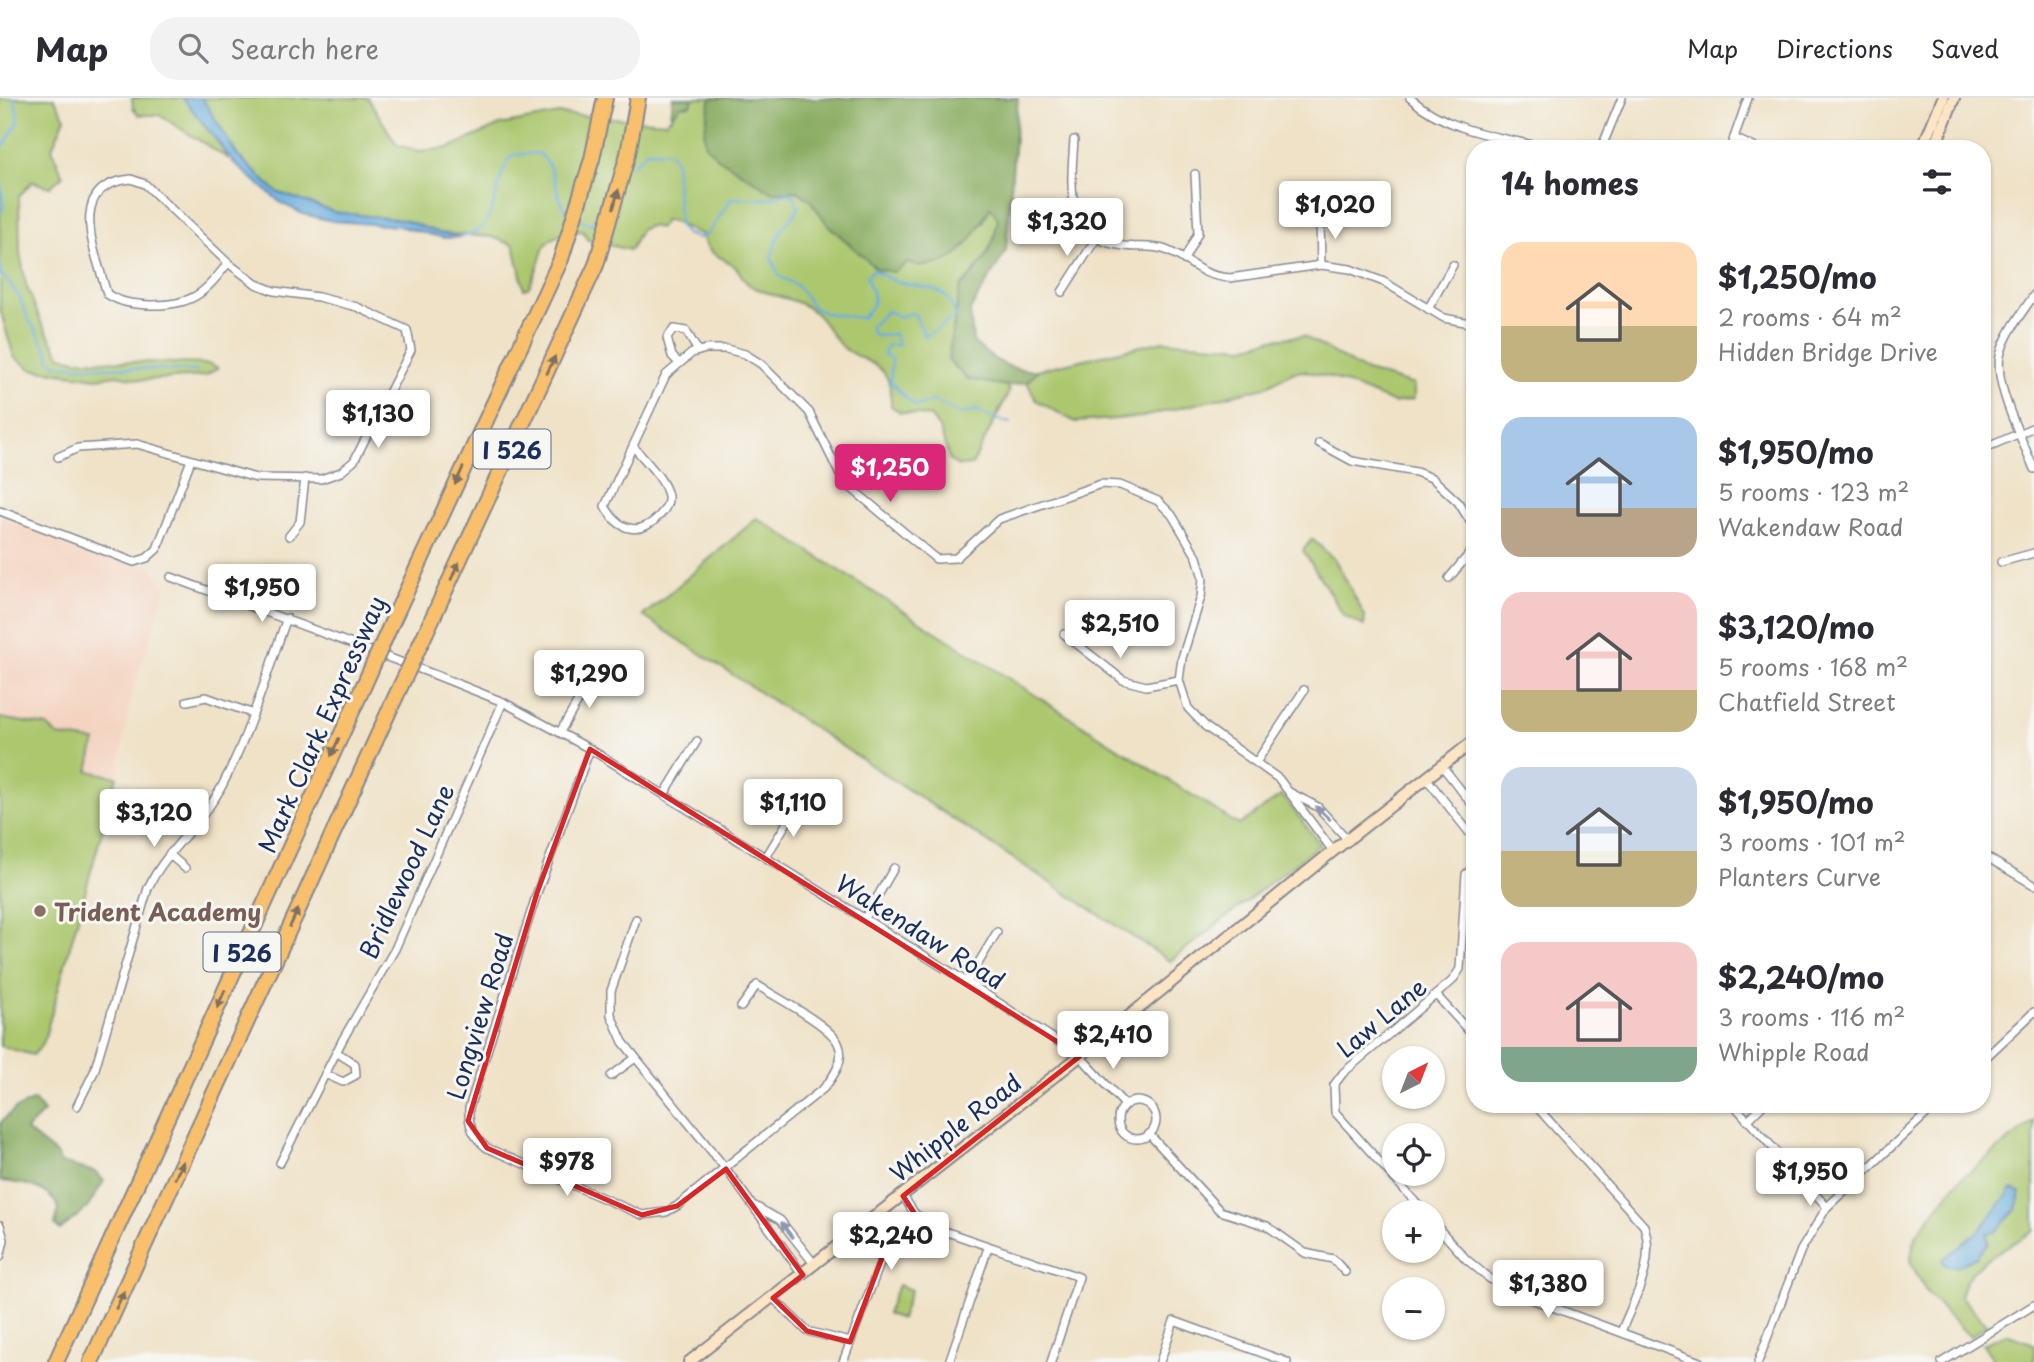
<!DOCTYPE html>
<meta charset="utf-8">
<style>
body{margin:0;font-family:"Playpen Sans",sans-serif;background:#f2f2f3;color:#2b2b33;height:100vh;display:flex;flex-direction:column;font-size:26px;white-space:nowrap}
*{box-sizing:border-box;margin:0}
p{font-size:23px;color:#7c7c81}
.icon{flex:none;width:38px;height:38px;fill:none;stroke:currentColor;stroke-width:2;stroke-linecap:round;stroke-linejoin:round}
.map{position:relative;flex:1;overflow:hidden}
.sheet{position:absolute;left:1466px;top:42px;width:525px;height:973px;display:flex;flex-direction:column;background:#fff;border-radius:28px;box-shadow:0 2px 5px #0004}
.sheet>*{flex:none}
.needle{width:46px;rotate:42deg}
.buttons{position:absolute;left:1382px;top:948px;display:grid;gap:14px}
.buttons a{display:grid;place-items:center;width:63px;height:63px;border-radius:50%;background:#fff;box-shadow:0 2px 5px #0004;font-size:35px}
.price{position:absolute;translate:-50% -60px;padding:0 16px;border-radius:7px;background:#fff;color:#222;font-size:23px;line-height:46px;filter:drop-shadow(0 2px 4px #0008)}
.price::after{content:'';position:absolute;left:50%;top:42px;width:21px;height:16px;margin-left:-10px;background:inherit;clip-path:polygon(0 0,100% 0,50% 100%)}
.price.current{background:#db2777;color:#fff}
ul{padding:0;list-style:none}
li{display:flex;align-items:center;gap:21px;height:175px;padding:0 35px}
li span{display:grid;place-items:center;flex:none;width:196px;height:140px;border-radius:21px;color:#555}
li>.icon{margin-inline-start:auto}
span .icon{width:84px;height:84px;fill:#fffc;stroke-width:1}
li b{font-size:30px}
h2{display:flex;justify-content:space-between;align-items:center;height:84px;padding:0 35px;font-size:30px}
header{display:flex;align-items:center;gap:42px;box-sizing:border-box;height:98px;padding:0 35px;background:#fff;border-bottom:2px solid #e1e1e2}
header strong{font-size:33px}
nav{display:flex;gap:38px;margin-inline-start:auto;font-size:24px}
.search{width:490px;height:63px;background:#f2f2f3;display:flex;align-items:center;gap:18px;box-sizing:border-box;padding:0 24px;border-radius:28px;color:#7c7c81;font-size:26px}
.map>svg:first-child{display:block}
.built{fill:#f4d3c0}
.green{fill:#acc76e;stroke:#647b66;stroke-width:2}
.forest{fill:#89ac61;stroke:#526e60;stroke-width:2}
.water{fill:#68acdd;stroke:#426e9e;stroke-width:2}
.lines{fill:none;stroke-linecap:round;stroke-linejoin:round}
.stream{stroke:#68acdd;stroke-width:2.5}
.street-casing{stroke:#858892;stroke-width:10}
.secondary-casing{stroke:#858892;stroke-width:14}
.highway-casing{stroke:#858892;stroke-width:18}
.street{stroke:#fff;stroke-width:7}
.secondary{stroke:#fce5c4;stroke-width:10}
.highway{stroke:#f8bf6c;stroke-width:14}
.highway-bridge-casing{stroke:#858892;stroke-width:18;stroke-linecap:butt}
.highway-bridge{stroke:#f8bf6c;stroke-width:14}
.oneway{fill:#7e7064}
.oneway2{fill:#8d97ae}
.marked{fill:none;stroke:#d62828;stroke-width:5;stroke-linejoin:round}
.education-dot{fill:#8d6e63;stroke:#f6f6f2;stroke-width:2.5}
.labels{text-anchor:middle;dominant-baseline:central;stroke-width:6;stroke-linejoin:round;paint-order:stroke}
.shield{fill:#f6f6f2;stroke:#5d6b8a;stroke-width:2}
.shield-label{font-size:23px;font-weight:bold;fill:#1b2f5e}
.street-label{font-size:24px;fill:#1b2f5e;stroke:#f6f6f2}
.education-label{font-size:24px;font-weight:bold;fill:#785e54;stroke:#f6f6f2;text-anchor:start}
</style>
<header>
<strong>Map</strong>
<div class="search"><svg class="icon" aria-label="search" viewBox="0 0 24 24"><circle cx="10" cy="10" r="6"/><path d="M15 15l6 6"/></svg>Search here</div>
<nav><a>Map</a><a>Directions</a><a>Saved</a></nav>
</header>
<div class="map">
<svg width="2034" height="1264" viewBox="0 0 2034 1264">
<rect width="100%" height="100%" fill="#f6f6f2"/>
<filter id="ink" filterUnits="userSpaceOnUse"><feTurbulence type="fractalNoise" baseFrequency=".0143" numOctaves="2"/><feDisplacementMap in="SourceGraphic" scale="14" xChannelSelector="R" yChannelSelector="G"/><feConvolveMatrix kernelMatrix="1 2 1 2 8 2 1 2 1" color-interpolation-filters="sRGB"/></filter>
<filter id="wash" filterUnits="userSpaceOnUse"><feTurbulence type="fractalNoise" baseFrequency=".00686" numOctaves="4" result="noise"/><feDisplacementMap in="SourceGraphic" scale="28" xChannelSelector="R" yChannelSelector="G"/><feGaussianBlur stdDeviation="1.57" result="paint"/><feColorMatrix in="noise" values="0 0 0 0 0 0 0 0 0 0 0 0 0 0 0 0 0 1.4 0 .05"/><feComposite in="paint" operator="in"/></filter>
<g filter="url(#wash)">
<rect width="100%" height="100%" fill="#efe2c7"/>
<path class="built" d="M0 419 119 462 136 467 149 466 167 488 131 598 117 679 43 946 33 957 0 948Z"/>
<g class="green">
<path d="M0 0H54L65 20 52 50 63 78 50 89 32 84 19 98 20 155 26 187 41 224 61 258 76 262 209 266 218 270 205 278 142 282 117 277 97 280 31 271 14 259 0 211Z"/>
<path d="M132 0H183L218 43 227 60 159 17H139L133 10Z"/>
<path d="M202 0H368L397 47 419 53 449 50 500 27 559 16 666 24 680 8 691 7 693 0H711L704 36 772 94 798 93 810 102 828 127 903 169 907 165 915 167 984 123 990 108 998 120 994 141 984 162 960 190 948 262 967 281 1007 288 1009 294 972 367 959 368 950 363 940 332 931 319 900 314 891 308C892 263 873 270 845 251 832 242 827 225 815 215 796 198 771 200 751 188 743 184 741 173 734 168 717 154 711 162 701 136 687 133 677 122 665 122L660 130 650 128 641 131 630 152 588 142 583 133C530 138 550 154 528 190L524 191 514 147 492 139 439 135 404 122 334 114 277 94 238 58Z"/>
<path d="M1304 238 1363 272 1414 287V301L1394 305 1333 280 1305 273 1294 274 1265 289 1142 319 1075 324 1036 302 1027 284 1038 272 1163 243 1245 249 1272 241Z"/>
<path d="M757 420 1239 727 1282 697 1320 746 1170 863 643 518Z"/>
<path d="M1312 441 1335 462 1365 518 1364 528 1344 518 1303 452Z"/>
<path d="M0 620 47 628 58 638 95 643 88 673 117 679 43 946 33 957 0 948Z"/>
<path d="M2034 1023V1133C2007 1150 1967 1164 1960 1198L1987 1227 1970 1239 1927 1195 1910 1163 1916 1137 1959 1082Z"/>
<path d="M898 1187 911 1192 901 1221 887 1216Z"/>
<path d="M2006 1236 2034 1246V1264H1995L1983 1246Z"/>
</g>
<g class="forest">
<path d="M673 0H693L691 7 680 8 671 19Z"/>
<path d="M711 0H1018L1006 153 970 212 973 244C993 262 1010 274 1038 272L1027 284 1007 288 967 281 948 262 960 190 984 162 994 141 998 120 990 109C972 142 953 178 907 165L894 174 877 171 828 127 810 102 798 93 772 94 718 60 706 48 704 36Z"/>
<path d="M34 1002 44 1014 26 1032 56 1056 61 1065 95 1074 104 1083 87 1110 60 1132 55 1127 59 1110C48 1088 23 1085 0 1083L1 1024 15 1011Z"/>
</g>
<g class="water">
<path d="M183 0H202L238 58 277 94 334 114 404 122 439 135 464 139 444 140 398 128 332 123 303 116 281 105 235 66Z"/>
<path d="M2012 1091 2021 1094 2016 1112 1995 1134 1987 1135 1988 1145 1976 1159 1957 1169 1944 1166 1942 1162 1980 1132Z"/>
</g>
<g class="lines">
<g class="stream">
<path d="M0 53 19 23 14 0"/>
<path d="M631 69 647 53 669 54 675 61 679 127 686 136 698 140 708 136 732 100 767 101 787 95 795 98 798 111 780 134 771 159 779 178 797 188 814 210 825 215 862 220C883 199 870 198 867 179L873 172C882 176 890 182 899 184 923 191 951 186 955 219L925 239 915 216 910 215 900 219 887 213 871 228V234L876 238 894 236 899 247H887L884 257 892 261 890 284 915 308 934 303 960 316 977 312 989 319 1010 325"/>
<path d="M0 78 4 109 0 115"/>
<path d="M578 121 592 126 607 103"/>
<path d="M461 139C503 132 490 84 512 57L538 55C559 70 552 100 570 115"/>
<path d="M0 163 1 175 19 198 28 220 49 254V261L56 267 197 273"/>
</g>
</g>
</g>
<g filter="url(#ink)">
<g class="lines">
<g class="street-casing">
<g id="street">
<path d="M1410 0C1448 34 1502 39 1550 51"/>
<path d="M1734 40 1758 51"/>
<path d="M1074 42C1071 87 1063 142 1124 148 1137 150 1153 147 1166 152 1193 163 1197 177 1230 180L1321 167 1350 171 1384 184 1444 220 1475 226"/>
<path d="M1601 51 1622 0"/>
<path d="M1730 51 1748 0"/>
<path d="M131 81 145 86 228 165C203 197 191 208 149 207 133 206 121 205 107 196 96 155 64 87 131 81Z"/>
<path d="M1320 120 1321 167"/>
<path d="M1184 162 1198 135 1195 76"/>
<path d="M1062 194 1096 141"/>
<path d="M2034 197C2022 215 2005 236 2000 258 1994 288 2023 343 2034 371"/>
<path d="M1428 211 1453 167"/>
<path d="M678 264 672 258 667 240 674 231 686 233 698 253"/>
<path d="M1319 345 1352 363 1416 374 1432 380 1458 404 1475 431"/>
<path d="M634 349C644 362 665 381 668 398 669 406 665 412 660 417 639 440 618 432 605 408L666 277 692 255 706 251H726L745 256 761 266 809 314 843 383 936 461 956 460 999 421 1101 386 1120 387 1158 403 1172 417 1197 459 1203 480 1201 499 1182 560 1179 582 1188 610 1206 629 1279 681 1333 753"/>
<path d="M1983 351 2034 329"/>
<path d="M58 359 78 350 137 346 256 380 321 381 341 374 354 363 411 252 407 232 357 209 318 199 274 193 256 186 228 165"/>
<path d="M0 413 134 464 147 460 157 451 191 362"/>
<path d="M289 438 300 424 305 380"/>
<path d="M2001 464 2034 455"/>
<path d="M171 479 433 576 503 604 590 651 967 884 1080 958 1125 1007"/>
<path d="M1449 480 1475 449"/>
<path d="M1064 536 1123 582 1146 588 1179 582"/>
<path d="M187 603 206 599 251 615"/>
<path d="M560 634 594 576"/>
<path d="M590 651 537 795 469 1010C468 1027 473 1039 487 1050L642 1117 666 1114 677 1108 824 990C834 978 846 961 838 945 828 926 777 900 757 887L741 909"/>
<path d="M1257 663 1304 592"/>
<path d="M1442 668 1475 710"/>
<path d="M1427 681 1475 742"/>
<path d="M665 695 697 643"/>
<path d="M1291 695 1318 709 1349 743"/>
<path d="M169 756 185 770"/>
<path d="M1983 757 2034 787"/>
<path d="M766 759 797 708"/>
<path d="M865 820 894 770"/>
<path d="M636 821 611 893V917L623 944 726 1071 803 1177"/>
<path d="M967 884 997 834"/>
<path d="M1437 898 1475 940"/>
<path d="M1983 962 2034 914"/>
<path d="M325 976 343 984 356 977 355 966 336 954"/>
<path d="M611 978 634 961"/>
<circle cx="1137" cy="1022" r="19"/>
<path d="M1534 1006 1644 1128C1656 1165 1635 1199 1621 1234"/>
<path d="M1733 1006 1827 1109"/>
<path d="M77 1008 94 974 148 790C167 750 203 726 223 686 250 634 267 575 287 520"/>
<path d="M1747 1023 1764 1006"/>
<path d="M1149 1036 1220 1113 1267 1128 1305 1155 1333 1161 1345 1174"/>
<path d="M280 1065 343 941 395 851 503 604"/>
<path d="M755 1108 780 1122 815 1167"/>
<path d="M1425 1115 1335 1014 1334 987 1343 975 1452 883 1460 871 1466 776 1475 768"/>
<path d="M915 1116 947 1134 1079 1179 1051 1264"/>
<path d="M1433 1124 1466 1161 1490 1181 1523 1198 1700 1264"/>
<path d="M0 1127 4 1142 0 1159"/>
<path d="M773 1200 807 1233 850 1244"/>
<path d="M843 1264 890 1139 915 1116 903 1098"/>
<path d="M949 1264 988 1150"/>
<path d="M1160 1264 1174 1223 1287 1264"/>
<path d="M1758 1264 1801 1152 1827 1109 1937 1006"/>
<path d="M1942 1264 2034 1207"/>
</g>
</g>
<g class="secondary-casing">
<g id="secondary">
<path d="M1922 51 1943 0"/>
<path d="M1934 51 1954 0"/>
<path d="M689 1264 1080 958 1333 753 1475 642"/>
</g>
</g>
<g class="highway-casing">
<g id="highway">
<path d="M393 522 561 161 592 61 605 0"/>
<path d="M426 534 596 167 628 56 638 0"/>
<path d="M56 1264 364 587"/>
<path d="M91 1264 395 600"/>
</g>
</g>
<use href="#street" class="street"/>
<use href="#secondary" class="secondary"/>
<use href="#highway" class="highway"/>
<g class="highway-bridge-casing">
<g id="highway-bridge">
<path d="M364 587 393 522"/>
<path d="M395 600 426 534"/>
</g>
</g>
<use href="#highway-bridge" class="highway-bridge"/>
</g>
<defs><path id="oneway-solid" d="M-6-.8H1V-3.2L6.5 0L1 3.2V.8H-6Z" transform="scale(1.75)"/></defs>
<g class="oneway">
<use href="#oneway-solid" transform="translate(616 101) rotate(-75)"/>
<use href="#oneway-solid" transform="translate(551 267) rotate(-65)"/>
<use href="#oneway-solid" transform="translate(459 378) rotate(115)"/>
<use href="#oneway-solid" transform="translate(455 473) rotate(-65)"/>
<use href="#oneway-solid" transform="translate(335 649) rotate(114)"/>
<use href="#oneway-solid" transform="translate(294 820) rotate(-65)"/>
<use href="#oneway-solid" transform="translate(221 901) rotate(114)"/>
<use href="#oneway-solid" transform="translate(179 1072) rotate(-65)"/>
<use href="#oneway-solid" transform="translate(120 1202) rotate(-65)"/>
</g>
<g class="oneway2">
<use href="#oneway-solid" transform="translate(1323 715) rotate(-137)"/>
<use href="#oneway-solid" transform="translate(787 1132) rotate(-128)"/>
</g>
</g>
<path class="marked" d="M590 651 1080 958 903 1098 915 1116 890 1139 850 1244 807 1233 773 1200 803 1177 726 1071 677 1108 642 1117 487 1050 468 1023 537 795Z"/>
<circle class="education-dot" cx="40" cy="813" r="7"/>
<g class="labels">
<g class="shield">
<rect x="473.5" y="331.5" width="77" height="39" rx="5"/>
<rect x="203.5" y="834.5" width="77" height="39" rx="5"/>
</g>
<g class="shield-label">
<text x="512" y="351">I 526</text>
<text x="242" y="854">I 526</text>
</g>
<g class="street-label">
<text transform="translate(321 626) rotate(-66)">Mark Clark Expressway</text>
<text transform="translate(406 773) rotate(-65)">Bridlewood Lane</text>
<text transform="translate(921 833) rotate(32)">Wakendaw Road</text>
<text transform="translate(479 918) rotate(-73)">Longview Road</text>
<text transform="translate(1381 919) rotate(-40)">Law Lane</text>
<text transform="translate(955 1029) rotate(-38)">Whipple Road</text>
</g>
<g class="education-label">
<text x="54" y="813">Trident Academy</text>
</g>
</g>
</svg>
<div class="buttons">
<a><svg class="needle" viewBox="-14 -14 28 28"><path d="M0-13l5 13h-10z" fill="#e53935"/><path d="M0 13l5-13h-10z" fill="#7c7c81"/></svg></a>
<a><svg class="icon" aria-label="locate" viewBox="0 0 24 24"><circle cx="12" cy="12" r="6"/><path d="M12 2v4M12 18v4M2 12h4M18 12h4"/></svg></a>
<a>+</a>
<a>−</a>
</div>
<b class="price" style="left:1335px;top:143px">$1,020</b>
<b class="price" style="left:1067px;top:160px">$1,320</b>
<b class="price" style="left:378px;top:352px">$1,130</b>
<b class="price current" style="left:890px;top:406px">$1,250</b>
<b class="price" style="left:262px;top:526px">$1,950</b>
<b class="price" style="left:1120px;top:562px">$2,510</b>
<b class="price" style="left:589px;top:612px">$1,290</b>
<b class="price" style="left:793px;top:741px">$1,110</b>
<b class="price" style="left:154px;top:751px">$3,120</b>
<b class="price" style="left:1113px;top:973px">$2,410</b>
<b class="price" style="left:567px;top:1100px">$978</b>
<b class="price" style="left:1810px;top:1110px">$1,950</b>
<b class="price" style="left:891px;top:1174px">$2,240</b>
<b class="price" style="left:1548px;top:1222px">$1,380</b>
<section class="sheet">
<h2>14 homes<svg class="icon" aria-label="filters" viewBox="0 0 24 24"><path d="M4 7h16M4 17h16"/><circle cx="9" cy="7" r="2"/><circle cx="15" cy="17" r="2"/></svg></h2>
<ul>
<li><span style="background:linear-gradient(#ffd9b3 60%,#c2b280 0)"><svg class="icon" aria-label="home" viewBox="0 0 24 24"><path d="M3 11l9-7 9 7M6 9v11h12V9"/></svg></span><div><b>$1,250/mo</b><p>2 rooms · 64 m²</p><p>Hidden Bridge Drive</p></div></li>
<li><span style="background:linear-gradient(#a9c7e8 65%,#b9a48a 0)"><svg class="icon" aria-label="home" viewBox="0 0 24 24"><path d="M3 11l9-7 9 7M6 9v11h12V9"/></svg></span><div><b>$1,950/mo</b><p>5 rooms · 123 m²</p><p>Wakendaw Road</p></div></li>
<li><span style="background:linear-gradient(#f6c9c9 70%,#c2b280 0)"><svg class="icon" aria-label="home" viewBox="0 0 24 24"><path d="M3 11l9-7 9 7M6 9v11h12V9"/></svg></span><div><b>$3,120/mo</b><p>5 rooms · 168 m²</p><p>Chatfield Street</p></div></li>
<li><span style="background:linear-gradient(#c9d6e8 60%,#c2b280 0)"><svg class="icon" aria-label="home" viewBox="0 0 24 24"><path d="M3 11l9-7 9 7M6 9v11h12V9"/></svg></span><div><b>$1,950/mo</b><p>3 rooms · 101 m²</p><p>Planters Curve</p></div></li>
<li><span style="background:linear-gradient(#f6c9c9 75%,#7fa58c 0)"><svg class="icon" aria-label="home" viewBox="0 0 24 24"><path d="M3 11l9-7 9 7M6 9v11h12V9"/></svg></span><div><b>$2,240/mo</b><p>3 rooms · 116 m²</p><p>Whipple Road</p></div></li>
</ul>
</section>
</div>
